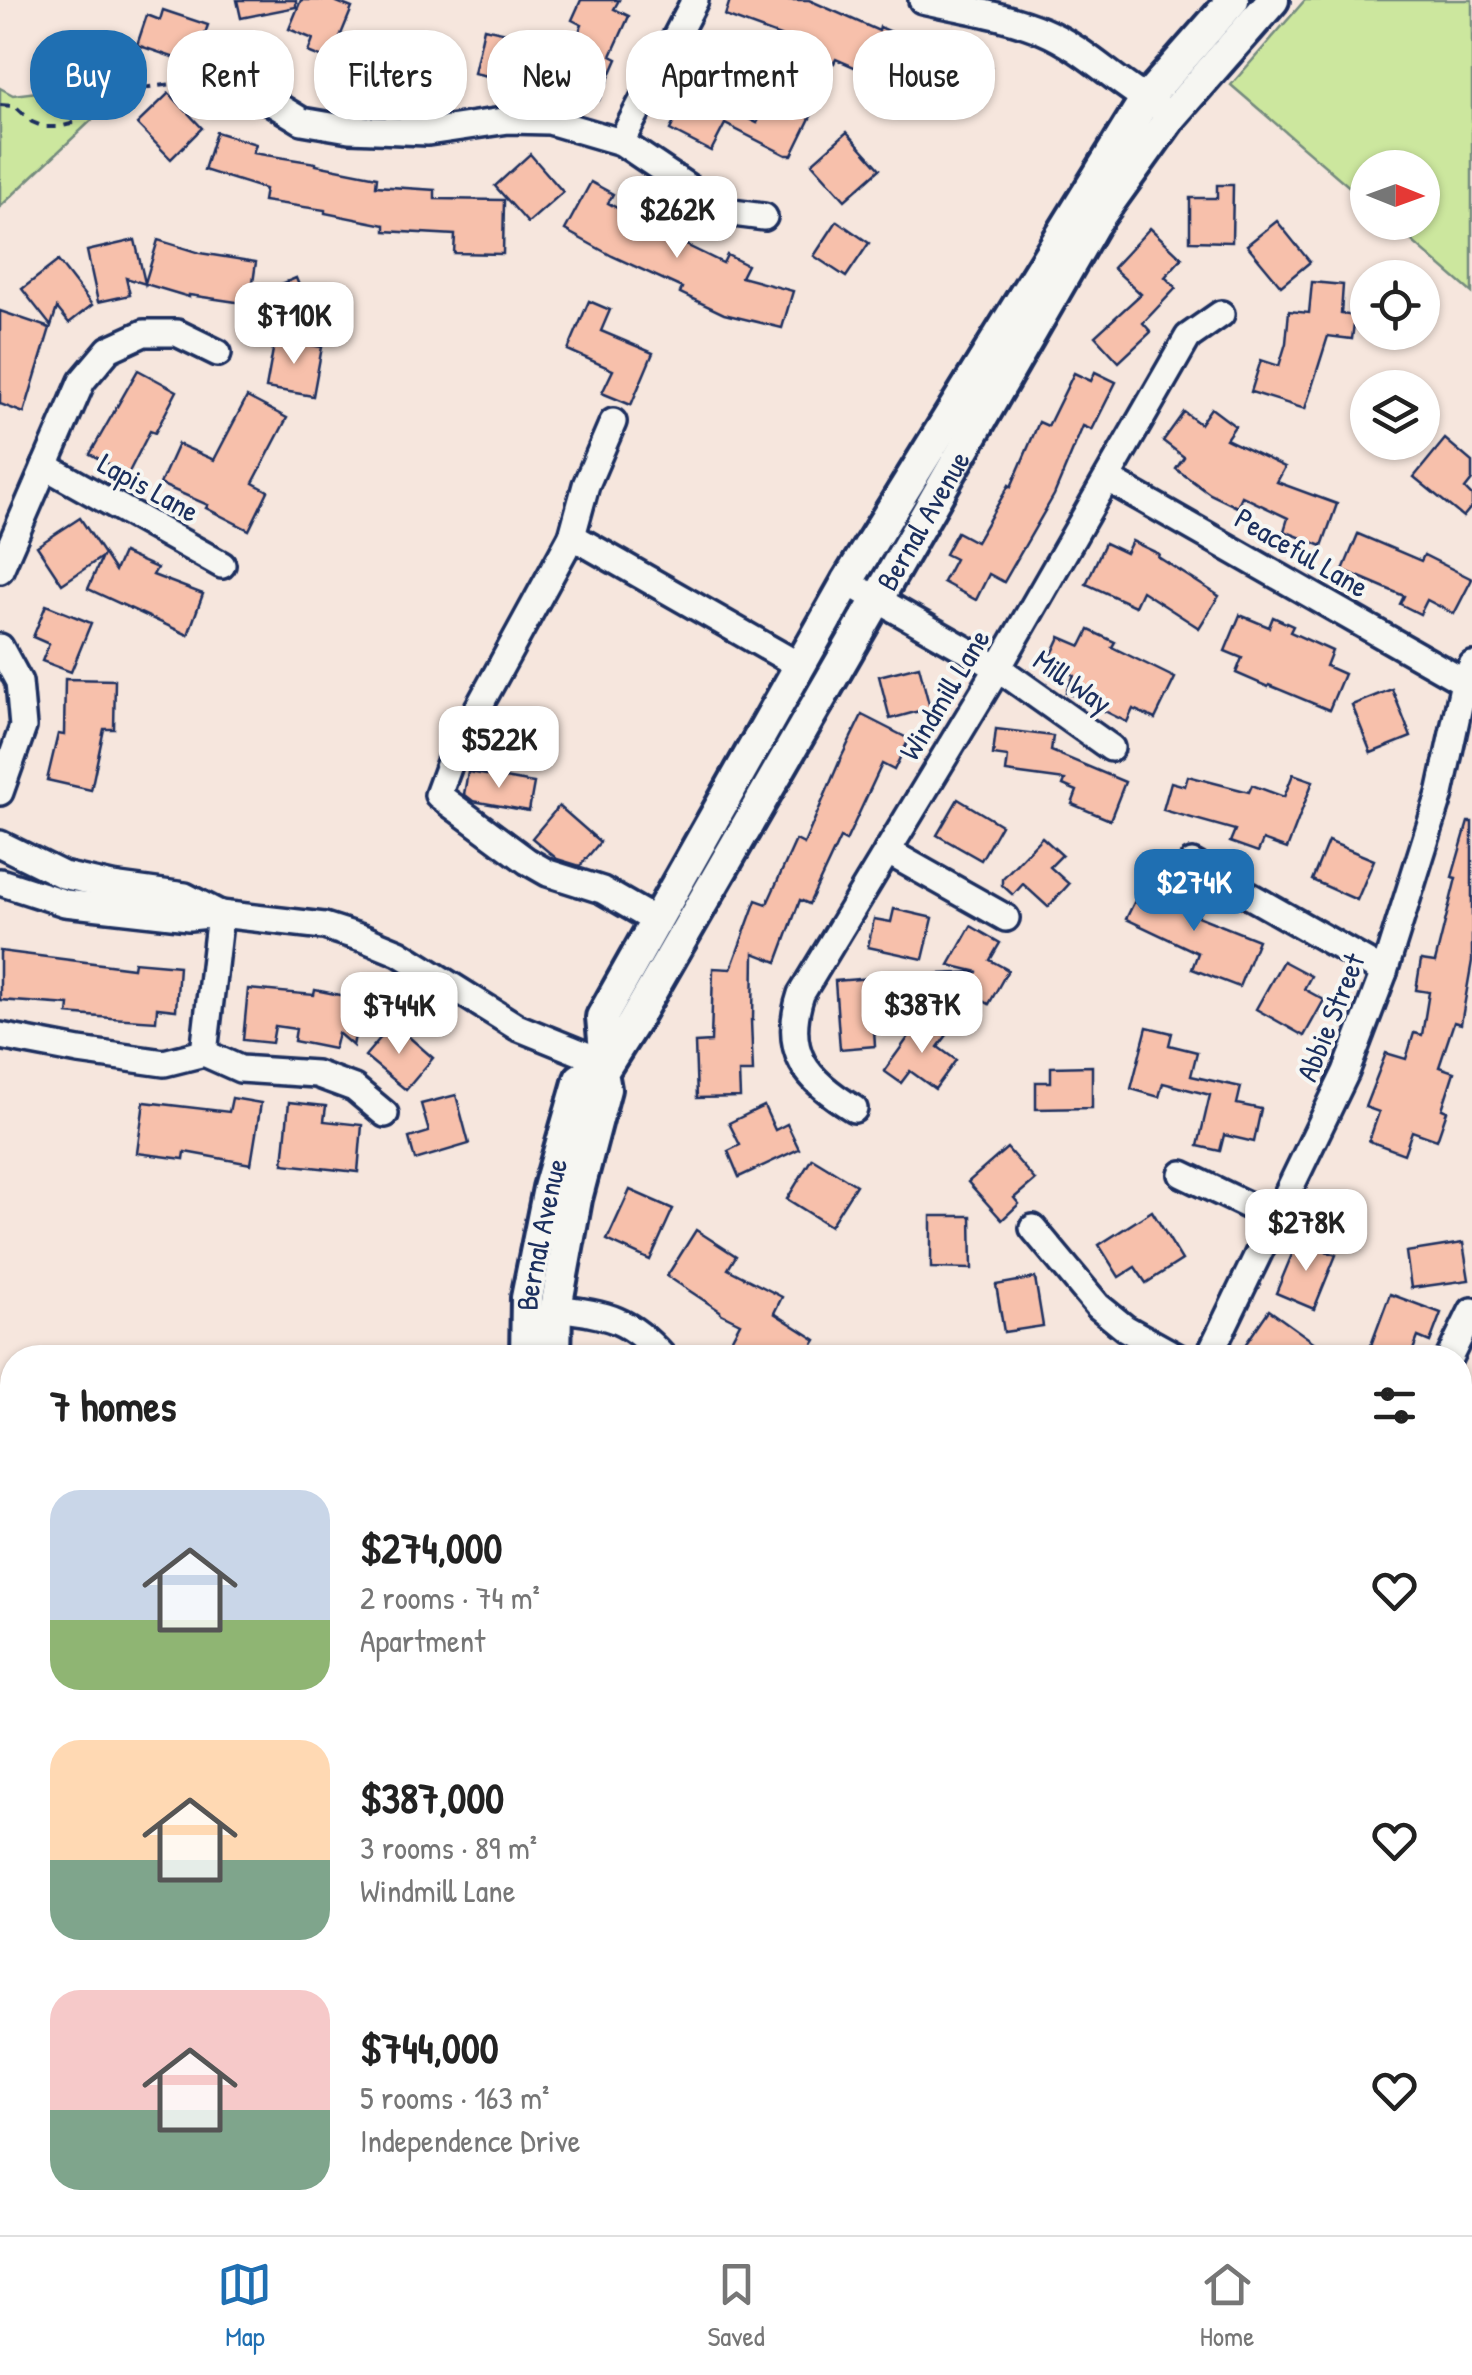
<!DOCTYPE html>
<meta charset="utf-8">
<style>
body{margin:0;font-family:"Patrick Hand",sans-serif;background:#f2f2f2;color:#222;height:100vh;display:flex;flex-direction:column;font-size:38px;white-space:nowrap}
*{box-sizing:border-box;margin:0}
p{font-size:32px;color:#767676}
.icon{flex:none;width:55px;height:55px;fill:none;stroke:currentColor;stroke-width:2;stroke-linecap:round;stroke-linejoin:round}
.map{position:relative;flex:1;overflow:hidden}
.drawer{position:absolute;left:0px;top:1345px;width:1472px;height:890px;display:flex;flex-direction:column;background:#fff;border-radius:40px 40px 0 0;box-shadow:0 2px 8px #0004}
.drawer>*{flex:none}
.guide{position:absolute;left:30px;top:30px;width:1412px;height:90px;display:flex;gap:20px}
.needle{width:65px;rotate:91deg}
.fabs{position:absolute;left:1350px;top:150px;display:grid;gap:20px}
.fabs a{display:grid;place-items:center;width:90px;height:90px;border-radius:50%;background:#fff;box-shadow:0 2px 8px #0004;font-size:50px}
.price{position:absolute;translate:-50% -85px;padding:0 22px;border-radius:20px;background:#fff;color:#222;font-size:32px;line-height:65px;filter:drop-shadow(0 2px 5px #0008)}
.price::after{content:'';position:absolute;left:50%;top:60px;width:30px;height:22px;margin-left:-15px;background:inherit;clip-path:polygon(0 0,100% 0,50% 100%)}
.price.on{background:#1f6fb2;color:#fff}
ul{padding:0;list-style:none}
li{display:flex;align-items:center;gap:30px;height:250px;padding:0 50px}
li span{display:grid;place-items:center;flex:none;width:280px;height:200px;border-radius:30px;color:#555}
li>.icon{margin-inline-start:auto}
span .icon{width:120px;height:120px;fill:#fffc;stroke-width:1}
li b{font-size:42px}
h2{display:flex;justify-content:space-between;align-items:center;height:120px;padding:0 50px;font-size:42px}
.pill{padding:0 35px;border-radius:40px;background:#fff;box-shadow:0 2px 8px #0004;font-size:35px;line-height:90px}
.pill.on{background:#1f6fb2;color:#fff}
.tab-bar{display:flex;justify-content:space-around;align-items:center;height:140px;border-top:2px solid #e0e0e0;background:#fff;font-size:28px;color:#767676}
.tab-bar a{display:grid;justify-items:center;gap:5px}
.tab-bar .on{color:#1f6fb2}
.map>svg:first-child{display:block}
.park{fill:#cce79e;stroke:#748b7e;stroke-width:2.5}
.building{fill:#f7c0ab;stroke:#1b2f5e;stroke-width:2.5}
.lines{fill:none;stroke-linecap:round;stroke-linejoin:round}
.minor-casing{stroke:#1b2f5e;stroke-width:32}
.major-casing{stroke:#1b2f5e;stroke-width:38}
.path{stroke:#1b2f5e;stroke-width:4;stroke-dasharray:10 8;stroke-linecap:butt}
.minor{stroke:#f6f6f2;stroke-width:25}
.major{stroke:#f6f6f2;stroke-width:30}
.labels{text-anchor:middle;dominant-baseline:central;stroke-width:8;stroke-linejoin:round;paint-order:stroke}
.street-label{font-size:30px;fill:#1b2f5e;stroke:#f6f6f2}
</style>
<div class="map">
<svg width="1472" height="2235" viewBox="0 0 1472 2235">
<rect width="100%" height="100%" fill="#f6e6dd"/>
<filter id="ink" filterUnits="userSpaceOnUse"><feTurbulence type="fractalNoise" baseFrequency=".01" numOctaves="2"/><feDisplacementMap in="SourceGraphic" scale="20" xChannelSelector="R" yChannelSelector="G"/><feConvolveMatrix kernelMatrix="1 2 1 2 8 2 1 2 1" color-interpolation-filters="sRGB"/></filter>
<g filter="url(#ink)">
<g class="park">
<path d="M1305 0H1472V293L1391 223 1422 222V168H1368L1367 202 1231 85Z"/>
<path d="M136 80V95L117 96 0 207V88L13 95Z"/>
</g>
<g class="building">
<path d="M237 0H296V7L241 18Z"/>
<path d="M301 0H332L352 8 330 61 308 52 313 39 289 29Z"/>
<path d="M581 0H619L614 9 629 16 611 56 617 59 599 100 557 81 582 25 572 20Z"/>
<path d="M730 0H809L879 31 880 27 921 45 903 88 836 59 834 63 790 43 791 40 725 16Z"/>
<path d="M163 10 208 25 199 51 186 46 181 60 137 45 147 15 160 20Z"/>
<path d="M484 28 529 38 520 83 474 73Z"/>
<path d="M952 51 991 67 972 111 934 94Z"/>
<path d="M690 90 757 123 772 94 812 114 792 155H786L725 124 711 151 670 130Z"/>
<path d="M169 93 202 128 171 159 137 124Z"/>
<path d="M216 132 256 144 253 153 316 163V165L377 177 376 186 435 190V199L504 200 503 254 454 253 455 235 385 231V225L325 213V210L263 201 265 189 204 170Z"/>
<path d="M847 132 880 169 845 200 812 163Z"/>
<path d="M530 154 563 192 528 223 495 186Z"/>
<path d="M591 182 613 194 608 203 643 222 645 216 690 236 686 245 723 263 727 255 747 265 741 277 793 291 782 328 724 314 680 293 682 288 612 256 565 230Z"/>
<path d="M1217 185H1233L1232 242 1190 241V198H1217Z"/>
<path d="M837 221 869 243 846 277 814 256Z"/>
<path d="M1277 221 1310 262 1281 286 1247 245Z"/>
<path d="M1150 228 1182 258 1165 277 1176 288 1143 323 1151 332 1119 362 1095 336 1141 294 1113 268Z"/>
<path d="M135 240 145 283 158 240 200 253 256 262 250 304 189 295V297L126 278 130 295 98 302 87 251Z"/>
<path d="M58 261 92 305 69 323 57 308 51 326 22 289Z"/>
<path d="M296 278 313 320 270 338 253 296Z"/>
<path d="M1312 282 1343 285 1341 314 1355 316 1352 339 1328 336 1305 409 1251 392 1261 360 1279 366 1286 343 1289 311 1309 313Z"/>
<path d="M589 301 610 310 601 331 653 353 631 405 602 393 613 370 568 350Z"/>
<path d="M0 311 50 328 24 413 0 404Z"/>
<path d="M275 339 322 347 313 396 266 388Z"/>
<path d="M138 370 177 391 155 433 150 431 128 474 90 454Z"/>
<path d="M1095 372 1116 382 1092 430 1083 426 1054 495 1004 582 989 574 976 600 943 582 955 559 945 554 957 532 976 542 1009 485 1011 487 1039 422 1048 426 1074 373 1091 381Z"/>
<path d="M247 397 287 418 253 483 268 491 249 530 206 508 208 505 160 484 178 444 214 460Z"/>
<path d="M1211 408 1235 426 1226 439 1285 467 1277 482 1337 504 1322 546 1284 531 1288 518 1242 496 1237 507 1210 494 1176 469 1184 457 1163 441 1184 412 1200 424Z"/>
<path d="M1445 439 1472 462V480L1465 489 1472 496V506L1463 517 1414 477Z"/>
<path d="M80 518 115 571 123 553 157 568 153 575 203 594 188 635 88 589 102 557 62 584 37 546Z"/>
<path d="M1358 534 1421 561 1424 555 1472 579 1454 614 1427 600 1420 614 1400 604 1404 596 1343 570Z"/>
<path d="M1132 541 1159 554 1158 557 1219 596 1199 628 1142 591 1135 606 1086 584 1105 543 1126 553Z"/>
<path d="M46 605 91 623 71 672 42 661 49 644 33 637Z"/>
<path d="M1240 615 1269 627 1273 617 1293 626 1290 632 1332 651 1326 666 1344 674 1329 710 1269 685 1268 687 1236 673 1242 658 1225 651Z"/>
<path d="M1089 630 1115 642 1112 647 1175 678 1155 719 1133 709 1127 722 1066 692 1074 675 1048 663 1060 637 1081 646Z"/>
<path d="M919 666 930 708 890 719 879 676Z"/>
<path d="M65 679 115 680 114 729H104L91 790 47 780 58 734 64 735Z"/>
<path d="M1392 689 1411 737 1371 753 1352 705Z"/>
<path d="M862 715 909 739 894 770 882 764 846 841 840 838 809 904 800 900 777 962 754 953 753 1020H751L753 1072H739L740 1097 697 1098 695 1043 711 1042 713 968 731 969 756 900 767 904 796 840 804 844 840 760Z"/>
<path d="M996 729 1053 736 1051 751 1125 782 1110 820 1072 804 1077 791 1063 785 1065 780 1006 772 1008 757 993 755Z"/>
<path d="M468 772 534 783 529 811 473 801 464 794Z"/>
<path d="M1293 774 1313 781 1287 849 1263 840 1258 852 1230 842 1235 830 1163 810 1171 782 1185 786 1188 776 1249 792 1252 785 1284 797Z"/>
<path d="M958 799 1001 825 981 860 937 835Z"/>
<path d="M559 806 600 842 580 866 557 859 532 838Z"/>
<path d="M1468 822H1472V961L1461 1024 1454 1022 1439 1067 1454 1072 1442 1109 1447 1111 1437 1140 1412 1131 1404 1154 1369 1141 1379 1112 1365 1107 1386 1053 1406 1059 1414 1033 1422 1035 1429 992 1416 990 1421 960 1435 962 1456 878 1452 877Z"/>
<path d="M1042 837 1062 855 1050 867 1069 884 1048 907 1023 884 1013 895 1002 885V879Z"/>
<path d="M1328 841 1374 860 1357 900 1312 880Z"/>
<path d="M1145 880 1194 904 1190 913 1258 940 1239 987 1192 969 1198 953 1126 919Z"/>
<path d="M894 909 933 918 923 959 868 947 874 919 891 922Z"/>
<path d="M971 926 1000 943 990 960 1008 970 989 1004 938 974 978 972 949 965Z"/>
<path d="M0 951 133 968 134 962 179 966 176 1010 157 1008 156 1021 111 1018 68 1014 69 1005 0 1000Z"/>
<path d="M1283 961 1311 976 1304 989 1324 1000 1304 1036 1256 1009Z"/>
<path d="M871 978 875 1046 840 1049 835 981Z"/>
<path d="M248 989 314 995 315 990 350 997 348 1005 360 1008 353 1046 338 1033 334 1049 294 1041 296 1029 275 1026 272 1043 243 1040Z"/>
<path d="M923 1017 947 1035 938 1047 956 1060 935 1089 910 1071 901 1083 884 1071Z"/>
<path d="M393 1023 433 1058 406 1090 365 1056Z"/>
<path d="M1147 1027 1172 1033 1169 1045 1197 1052 1191 1076 1241 1087 1237 1104 1261 1109 1254 1142 1224 1135 1220 1151 1198 1146 1210 1095 1163 1083 1159 1097 1131 1089Z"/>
<path d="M1092 1066V1108L1036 1109V1082H1051V1067Z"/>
<path d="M456 1095 469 1144 415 1160 409 1138 429 1132 421 1104Z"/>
<path d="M232 1098 261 1103 251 1164 185 1152 184 1159 137 1153 144 1102 229 1112Z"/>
<path d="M289 1102 326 1106 324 1121 362 1125 358 1172 283 1164Z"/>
<path d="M764 1106 775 1130 787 1124 799 1149 739 1177 728 1151 740 1145 729 1123Z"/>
<path d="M1007 1148 1035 1180 1014 1198 1019 1204 1002 1220 968 1182Z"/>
<path d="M812 1158 856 1185 830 1226 787 1199Z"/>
<path d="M630 1190 673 1209 650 1260 607 1240Z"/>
<path d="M1152 1211 1182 1260 1146 1283 1135 1267 1119 1277 1099 1245Z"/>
<path d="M931 1216H971L972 1269 931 1268Z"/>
<path d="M696 1230 736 1256 728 1269 782 1297 774 1313 816 1340 805 1358H760L730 1342 740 1323 720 1313V1311L667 1276Z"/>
<path d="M1298 1240 1336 1255 1314 1309 1276 1293Z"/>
<path d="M1463 1243 1469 1280 1411 1288 1406 1252Z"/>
<path d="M1035 1278 1043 1326 1004 1332 996 1285Z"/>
<path d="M1390 1294 1441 1313 1430 1342 1418 1337 1410 1358H1404L1371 1345Z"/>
<path d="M1269 1310 1315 1343 1305 1358H1263L1245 1345Z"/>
</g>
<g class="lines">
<g class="minor-casing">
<g id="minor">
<path d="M922 0C962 9 1005 15 1043 31 1086 49 1118 85 1159 107"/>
<path d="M246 87 302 121 349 129 428 132 509 120 549 121 621 142 725 212 764 217"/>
<path d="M621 142 695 0"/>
<path d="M45 466 222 565"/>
<path d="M1108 479 1464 682"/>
<path d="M572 536 586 485 613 422"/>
<path d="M0 570 82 381 109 349 144 333H177L218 353"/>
<path d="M847 582 998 668 1111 748"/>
<path d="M0 647 19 682 23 727 0 792"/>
<path d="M0 844 63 875 112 886 185 896 220 914"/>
<path d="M887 851 1006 918"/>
<path d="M1192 863 1384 972"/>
<path d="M0 882 65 903 189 917 220 914 324 926 365 939 399 953 517 1027 606 1063"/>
<path d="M656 921 602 890 548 873 527 861 438 795 453 754 572 536 800 666"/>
<path d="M0 1036 79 1051 164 1063 204 1053"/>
<path d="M204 1053 240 1069 316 1074 354 1088 385 1114"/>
<path d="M204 1053 220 914"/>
<path d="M854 1109C806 1080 782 1052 801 994L998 668 1188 337 1221 314"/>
<path d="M1182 1174 1274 1218"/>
<path d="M1033 1228 1098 1306 1125 1328 1179 1358"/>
<path d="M556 1308C607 1315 628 1317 664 1358"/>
<path d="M1208 1358 1346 1072 1384 972 1440 794 1464 682 1472 665"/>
<path d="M1449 1358 1472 1311"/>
<path d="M1460 1850 1472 1856"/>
<path d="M1460 1970 1472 1947"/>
<path d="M725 2235 741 2222"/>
<path d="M1060 2235 1066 2222"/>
<path d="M1325 2235 1331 2222"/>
</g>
</g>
<g class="major-casing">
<g id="major">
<path d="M606 1063 602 1017 847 582 1145 100 1233 0"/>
<path id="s1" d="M526 1358 527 1298 549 1188 580 1079 590 1073 602 1072"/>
<path id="s2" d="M555 1358 556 1308 576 1199 605 1089 602 1072 633 1023 1093 225 1172 115 1273 0"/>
<path d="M396 2222 399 2235"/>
</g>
</g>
<path class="path" d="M0 105 15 106 32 122 44 127H59L71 124 94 99 104 93 211 79 228 83"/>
<use href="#minor" class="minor"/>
<use href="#major" class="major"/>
</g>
</g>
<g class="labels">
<g class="street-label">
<text transform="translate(149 487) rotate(29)">Lapis Lane</text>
<text stroke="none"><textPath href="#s2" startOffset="930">Bernal Avenue</textPath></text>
<text transform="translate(1302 552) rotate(30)">Peaceful Lane</text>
<text transform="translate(1073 681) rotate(35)">Mill Way</text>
<text transform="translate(944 694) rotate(-59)">Windmill Lane</text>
<text transform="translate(1330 1017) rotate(-68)">Abbie Street</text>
<text stroke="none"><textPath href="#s1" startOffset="125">Bernal Avenue</textPath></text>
</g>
</g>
</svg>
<div class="fabs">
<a><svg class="needle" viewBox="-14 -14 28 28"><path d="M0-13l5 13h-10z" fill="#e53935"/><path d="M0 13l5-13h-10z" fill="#767676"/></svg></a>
<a><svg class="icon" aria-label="locate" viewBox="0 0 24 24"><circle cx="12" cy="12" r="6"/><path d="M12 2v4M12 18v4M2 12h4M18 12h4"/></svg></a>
<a><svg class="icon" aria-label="layers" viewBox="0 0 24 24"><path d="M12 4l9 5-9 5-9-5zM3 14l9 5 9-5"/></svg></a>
</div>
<b class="price" style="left:677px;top:261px">$262K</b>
<b class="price" style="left:294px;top:367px">$710K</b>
<b class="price" style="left:499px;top:791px">$522K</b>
<b class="price on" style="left:1194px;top:934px">$274K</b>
<b class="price" style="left:922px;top:1056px">$387K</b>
<b class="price" style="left:399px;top:1057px">$744K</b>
<b class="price" style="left:1306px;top:1274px">$278K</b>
<div class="guide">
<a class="pill on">Buy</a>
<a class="pill">Rent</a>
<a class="pill">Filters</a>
<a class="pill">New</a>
<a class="pill">Apartment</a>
<a class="pill">House</a>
</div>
<section class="drawer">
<h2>7 homes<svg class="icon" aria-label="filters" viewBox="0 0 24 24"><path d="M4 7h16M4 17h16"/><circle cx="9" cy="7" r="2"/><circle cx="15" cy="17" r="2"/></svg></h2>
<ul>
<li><span style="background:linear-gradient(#c9d6e8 65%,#8fb573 0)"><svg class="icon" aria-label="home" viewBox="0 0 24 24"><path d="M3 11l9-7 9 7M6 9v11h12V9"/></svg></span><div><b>$274,000</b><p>2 rooms · 74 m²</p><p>Apartment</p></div><svg class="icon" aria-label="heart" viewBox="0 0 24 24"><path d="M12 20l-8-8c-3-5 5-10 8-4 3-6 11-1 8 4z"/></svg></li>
<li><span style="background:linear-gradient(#ffd9b3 60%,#7fa58c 0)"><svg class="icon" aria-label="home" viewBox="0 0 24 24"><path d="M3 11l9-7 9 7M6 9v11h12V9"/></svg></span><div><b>$387,000</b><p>3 rooms · 89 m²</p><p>Windmill Lane</p></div><svg class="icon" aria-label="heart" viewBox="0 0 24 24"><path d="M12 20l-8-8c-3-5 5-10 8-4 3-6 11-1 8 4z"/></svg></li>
<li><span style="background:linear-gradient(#f6c9c9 60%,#7fa58c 0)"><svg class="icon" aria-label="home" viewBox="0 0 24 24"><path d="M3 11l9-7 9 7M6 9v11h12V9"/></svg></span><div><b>$744,000</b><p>5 rooms · 163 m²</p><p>Independence Drive</p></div><svg class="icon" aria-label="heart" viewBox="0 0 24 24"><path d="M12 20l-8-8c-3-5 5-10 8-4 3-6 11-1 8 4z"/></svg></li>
</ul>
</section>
</div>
<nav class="tab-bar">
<a class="on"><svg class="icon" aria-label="map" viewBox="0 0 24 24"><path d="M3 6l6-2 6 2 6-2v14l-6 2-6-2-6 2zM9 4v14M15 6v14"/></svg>Map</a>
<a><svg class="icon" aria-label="saved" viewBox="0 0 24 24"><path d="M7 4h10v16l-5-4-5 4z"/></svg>Saved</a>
<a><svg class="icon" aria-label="home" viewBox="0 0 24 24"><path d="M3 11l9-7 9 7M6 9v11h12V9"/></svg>Home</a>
</nav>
